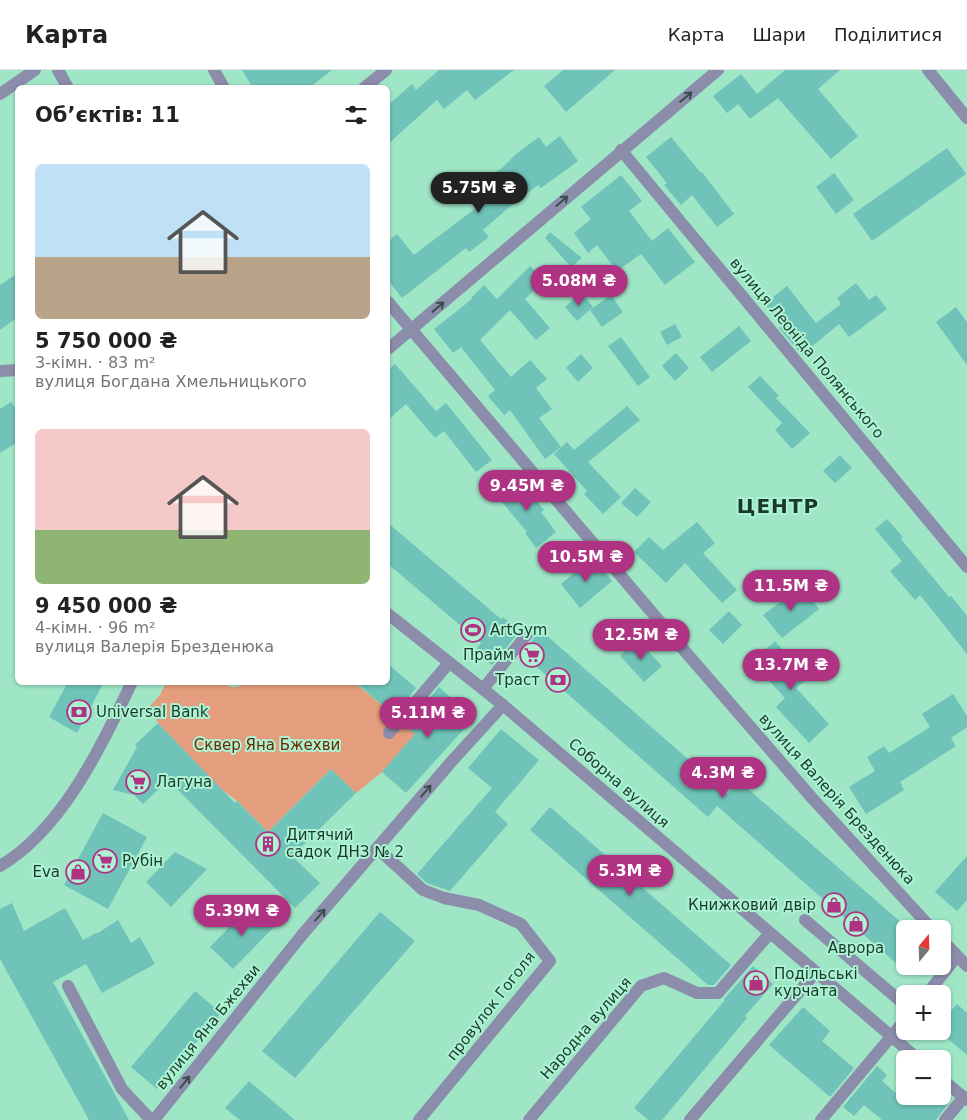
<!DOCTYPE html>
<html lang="uk">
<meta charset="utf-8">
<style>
body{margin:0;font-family:"DejaVu Sans",sans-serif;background:#f2f2f2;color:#222;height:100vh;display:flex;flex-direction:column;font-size:19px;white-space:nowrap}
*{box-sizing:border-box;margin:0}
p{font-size:16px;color:#767676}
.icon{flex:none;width:28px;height:28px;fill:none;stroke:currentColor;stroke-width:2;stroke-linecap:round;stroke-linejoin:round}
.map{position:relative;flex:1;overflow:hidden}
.sheet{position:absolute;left:15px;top:15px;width:375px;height:600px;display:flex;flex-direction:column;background:#fff;border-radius:8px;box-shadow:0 1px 4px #0004}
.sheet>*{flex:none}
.needle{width:32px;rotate:19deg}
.buttons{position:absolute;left:896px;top:850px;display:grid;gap:10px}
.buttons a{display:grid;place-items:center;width:55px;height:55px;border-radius:8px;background:#fff;box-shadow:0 1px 4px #0004;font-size:25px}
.price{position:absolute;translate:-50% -42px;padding:0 11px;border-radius:18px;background:#b03383;color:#fff;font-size:16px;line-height:32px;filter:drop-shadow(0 1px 2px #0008)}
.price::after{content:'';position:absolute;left:50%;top:30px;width:15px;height:11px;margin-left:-8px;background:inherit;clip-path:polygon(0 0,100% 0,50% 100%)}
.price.on{background:#222;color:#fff}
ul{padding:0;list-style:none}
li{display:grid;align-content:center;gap:10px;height:265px;padding:0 20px}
li span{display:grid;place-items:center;height:155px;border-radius:8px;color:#555}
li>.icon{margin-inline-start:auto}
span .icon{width:90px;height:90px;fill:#fffc;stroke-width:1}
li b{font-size:21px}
h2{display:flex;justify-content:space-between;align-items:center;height:60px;padding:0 20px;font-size:21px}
header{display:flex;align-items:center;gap:30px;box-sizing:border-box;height:70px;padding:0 25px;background:#fff;border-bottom:1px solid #e0e0e0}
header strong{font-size:24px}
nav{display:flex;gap:28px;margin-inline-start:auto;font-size:18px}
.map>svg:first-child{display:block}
.green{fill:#e49d7d}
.building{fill:#6fc3b8}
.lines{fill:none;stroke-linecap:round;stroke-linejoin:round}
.minor{stroke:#8c8cab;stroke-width:12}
.oneway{stroke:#374d4c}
.labels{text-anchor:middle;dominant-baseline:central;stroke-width:4;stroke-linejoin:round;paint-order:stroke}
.street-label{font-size:15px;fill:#1b382c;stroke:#acf3d4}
.poi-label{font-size:15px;fill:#1b382c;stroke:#acf3d4;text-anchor:start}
.park-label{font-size:15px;fill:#6c2900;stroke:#acf3d4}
.district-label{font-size:20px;font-weight:bold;letter-spacing:1px;fill:#1b382c;stroke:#acf3d4}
</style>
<header>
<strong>Карта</strong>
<nav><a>Карта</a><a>Шари</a><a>Поділитися</a></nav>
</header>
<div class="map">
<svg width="967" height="1050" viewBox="0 0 967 1050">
<rect width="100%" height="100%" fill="#9fe6c7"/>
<path class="green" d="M249 612 355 613 416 663 382 702 356 723 331 699 268 762 237 731 220 718 158 653 149 637 160 625 166 613C182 613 199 612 215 613 231 613 229 623 249 612Z"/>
<g class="building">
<path d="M242 0H332L309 18H253Z"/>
<path d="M439 0H514L475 30 467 20 444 39 437 30 388 74V35L412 14 416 20Z"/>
<path d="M563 0H615L566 42 544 16Z"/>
<path d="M785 0H840L818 19 858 66 831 89 778 28 750 49 738 34 727 43 713 26 741 4 757 24Z"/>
<path d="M560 66 578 91 541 118 538 115 507 139 483 160 489 167 469 182 466 178 402 228 388 210V172L397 164 414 185 415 184 488 129 483 123 488 118 484 110 502 98 516 84 539 67 546 77Z"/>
<path d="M671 67 701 103 702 102 734 144 717 157 692 125 681 135 664 115 667 113 646 87Z"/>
<path d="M947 78 966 104 872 171 853 144Z"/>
<path d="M834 103 854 130 836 144 816 117Z"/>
<path d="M621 105 642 131 629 141 652 171 668 158 695 192 665 215 641 184 617 201 597 175 588 183 574 163 591 149 581 137Z"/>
<path d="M550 162 582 188 571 197 545 168Z"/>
<path d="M530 196 544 210 525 229 550 258 536 270 510 240 480 270 511 307 530 290 547 309 536 318 552 339 539 348 561 377 545 389 510 340 504 345 488 326 495 320 461 277 453 283 434 259 472 229 471 228 484 215 497 229Z"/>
<path d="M18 203V247L0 260V215Z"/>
<path d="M856 213 869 230 876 225 887 239 849 267 839 254 802 285 779 258 782 256 766 235 774 228 773 227 787 216 816 253 841 234 837 228Z"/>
<path d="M581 222 593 237 577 251 565 237Z"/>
<path d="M611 225 623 242 602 257 590 240Z"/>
<path d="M956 237 967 252V295L936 252Z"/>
<path d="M675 254 682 267 667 275 660 262Z"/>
<path d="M739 256 751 271 712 302 700 287Z"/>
<path d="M621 267 650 307 638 316 608 276Z"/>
<path d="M676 283 689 298 675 311 662 296Z"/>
<path d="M581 284 593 298 578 312 566 298Z"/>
<path d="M395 294 436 341 446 333 492 390 476 402 444 361 435 368 406 334 388 350V300Z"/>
<path d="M760 306 779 326 776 328 810 363 792 379 775 360 782 353 748 317Z"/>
<path d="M11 332 18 342V372L0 383V339Z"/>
<path d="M627 336 640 350 588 392 621 427 603 444 584 424 587 421 554 384 567 372 574 380Z"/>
<path d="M840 385 852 398 835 413 823 401Z"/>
<path d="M518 408 544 440 541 442 556 462 536 478 525 463 527 462 497 426Z"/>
<path d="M635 418 651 432 637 447 621 433Z"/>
<path d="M887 449 903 467 901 469 949 527 951 526 967 546V584L920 525 915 530 890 501 902 491 875 459Z"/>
<path d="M697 452 715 473 703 483 737 520 722 533 685 493 666 513 634 482 649 467 663 480Z"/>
<path d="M388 453 501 549 503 547 520 561 492 595 475 581 481 573 388 494Z"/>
<path d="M592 488 612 511 580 538 561 514Z"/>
<path d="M801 516 819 539 782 568 763 545Z"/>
<path d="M729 541 742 555 723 574 709 560Z"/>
<path d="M538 558 728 724 739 711 905 856V901L717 736 708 747 522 584 535 567Z"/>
<path d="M638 570 662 596 644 612 620 586Z"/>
<path d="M775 571 808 608 796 618 829 654 809 673 776 637 785 628 752 592Z"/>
<path d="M388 594 416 618 394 645 355 612H388Z"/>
<path d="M68 612H104L77 663 49 647Z"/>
<path d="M439 617 474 648 406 723 382 702 415 664 406 656Z"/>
<path d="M953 624 967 646V657L951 668 956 676 900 712 904 720 866 744 849 717 875 701 867 687 884 676 889 683 930 657 922 644Z"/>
<path d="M158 653 235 733 237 731 268 762 331 699 356 723 292 786 320 813 295 838 168 710 143 734 134 725 113 720 137 677 135 675Z"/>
<path d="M501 659 539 690 495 742 508 754 450 821 427 813 417 804 492 718 468 698Z"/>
<path d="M550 737 731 895 714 915H708L530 760Z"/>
<path d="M103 743 147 767 108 839 64 815Z"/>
<path d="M175 782 207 799 171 837 146 812Z"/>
<path d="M967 786V830L957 841 935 822Z"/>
<path d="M12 833 24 861 65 838 83 870 96 863H98L118 850 131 873 140 867 155 894 102 923 86 894 53 912 129 1050H89L0 889V839Z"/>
<path d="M251 835 274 857 233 899 210 877Z"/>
<path d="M380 842 415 871 295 1008 262 981Z"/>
<path d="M753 896 773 914 745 946 747 948 662 1050H648L634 1038 725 930 724 929Z"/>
<path d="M195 921 221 943 157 1019 131 997Z"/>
<path d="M957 934 967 943V985L942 964V951Z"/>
<path d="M803 937 830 961 822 971 854 998 831 1026H829L769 975Z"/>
<path d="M877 996 887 1005 882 1011 907 1033 914 1026H950L952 1028 936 1050H882L864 1035 854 1046 843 1037Z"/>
<path d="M249 1011 295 1050H240L225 1038Z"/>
</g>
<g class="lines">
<g class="minor">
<path d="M58 0 68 18"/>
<path d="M214 0 224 18"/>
<path d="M928 0 967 48"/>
<path d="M364 18 386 0"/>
<path d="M0 24 35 0"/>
<path d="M621 80 967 497"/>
<path d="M388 232 683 579 812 728 932 859"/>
<path d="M388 279 718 0"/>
<path d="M0 301 18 300"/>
<path d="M388 544 503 635 918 989"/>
<path d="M483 619 529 562"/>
<path d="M389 663 449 593"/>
<path d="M377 778 423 820 444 828 479 835 521 854 550 891 419 1050"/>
<path d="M0 796C63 759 101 676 132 612"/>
<path d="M805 850 905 935"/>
<path d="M942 870 967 896"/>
<path d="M68 916 122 1019 151 1050"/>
<path d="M927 924 957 886"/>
<path d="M942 1009 967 1030"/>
<path d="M154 1050 302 865 452 691 503 635"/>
<path d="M529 1050 641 916 664 908 697 923H718L770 863"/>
<path d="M690 1050 815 903"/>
<path d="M821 1050 905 950"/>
<path d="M945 1050 964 1027"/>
</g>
</g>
<defs><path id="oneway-shaft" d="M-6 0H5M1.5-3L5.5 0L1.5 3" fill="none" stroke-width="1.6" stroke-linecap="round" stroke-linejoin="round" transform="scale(1.25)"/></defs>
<g class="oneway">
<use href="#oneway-shaft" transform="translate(686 27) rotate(-40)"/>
<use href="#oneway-shaft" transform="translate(562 131) rotate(-41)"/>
<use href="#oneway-shaft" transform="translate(438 237) rotate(-41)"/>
<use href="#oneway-shaft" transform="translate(426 721) rotate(-49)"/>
<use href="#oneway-shaft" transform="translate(320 845) rotate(-49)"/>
<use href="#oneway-shaft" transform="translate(185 1012) rotate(-51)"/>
</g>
<defs>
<g id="stadium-ring" transform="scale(1.25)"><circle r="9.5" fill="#acf3d4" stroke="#b03383" stroke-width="1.5"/><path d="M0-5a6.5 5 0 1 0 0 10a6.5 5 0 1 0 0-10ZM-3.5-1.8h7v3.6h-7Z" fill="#b03383"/></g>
<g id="supermarket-ring" transform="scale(1.25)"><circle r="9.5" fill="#acf3d4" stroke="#b03383" stroke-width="1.5"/><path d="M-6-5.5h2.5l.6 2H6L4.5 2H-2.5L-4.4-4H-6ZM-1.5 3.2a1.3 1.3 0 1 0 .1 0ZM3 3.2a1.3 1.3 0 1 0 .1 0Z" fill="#b03383"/></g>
<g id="bank-ring" transform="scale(1.25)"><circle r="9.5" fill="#acf3d4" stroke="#b03383" stroke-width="1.5"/><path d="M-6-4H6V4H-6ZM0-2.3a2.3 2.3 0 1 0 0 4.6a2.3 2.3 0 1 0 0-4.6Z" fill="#b03383"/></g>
<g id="building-ring" transform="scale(1.25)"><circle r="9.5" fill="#acf3d4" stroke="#b03383" stroke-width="1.5"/><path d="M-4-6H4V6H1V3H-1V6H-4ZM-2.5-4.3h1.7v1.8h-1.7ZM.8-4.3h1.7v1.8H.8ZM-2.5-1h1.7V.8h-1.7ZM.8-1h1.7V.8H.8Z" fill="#b03383"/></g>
<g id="shop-ring" transform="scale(1.25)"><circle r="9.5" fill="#acf3d4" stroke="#b03383" stroke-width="1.5"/><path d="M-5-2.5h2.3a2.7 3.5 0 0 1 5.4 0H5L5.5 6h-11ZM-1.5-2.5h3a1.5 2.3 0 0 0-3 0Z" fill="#b03383"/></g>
</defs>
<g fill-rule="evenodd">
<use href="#stadium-ring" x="473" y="560"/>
<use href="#supermarket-ring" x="532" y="585"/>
<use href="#bank-ring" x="558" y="610"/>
<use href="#bank-ring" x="79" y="642"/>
<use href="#supermarket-ring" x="138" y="712"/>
<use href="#building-ring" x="268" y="774"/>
<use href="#supermarket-ring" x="105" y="791"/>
<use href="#shop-ring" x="78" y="802"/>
<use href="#shop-ring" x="834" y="835"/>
<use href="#shop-ring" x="856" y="854"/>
<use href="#shop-ring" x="756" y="913"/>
</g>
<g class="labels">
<g class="street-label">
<text transform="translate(807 278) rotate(50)">вулиця Леоніда Полянського</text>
<text transform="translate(619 713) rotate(41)">Соборна вулиця</text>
<text transform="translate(837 729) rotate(48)">вулиця Валерія Брезденюка</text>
<text transform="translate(491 936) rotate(-52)">провулок Гоголя</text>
<text transform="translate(208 957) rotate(-51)">вулиця Яна Бжехви</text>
<text transform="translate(586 958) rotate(-49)">Народна вулиця</text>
</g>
<g class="poi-label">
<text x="490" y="560">ArtGym</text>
<text x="514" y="585" text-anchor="end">Прайм</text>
<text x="540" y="610" text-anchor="end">Траст</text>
<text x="96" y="642">Universal Bank</text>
<text x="156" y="712">Лагуна</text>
<text x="286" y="765">Дитячий<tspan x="286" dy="17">садок ДНЗ № 2</tspan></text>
<text x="122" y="791">Рубін</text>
<text x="60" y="802" text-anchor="end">Eva</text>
<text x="816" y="835" text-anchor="end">Книжковий двір</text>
<text x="856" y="878" text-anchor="middle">Аврора</text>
<text x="774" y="904">Подільські<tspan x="774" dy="17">курчата</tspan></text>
</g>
<g class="park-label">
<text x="267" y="675">Сквер Яна Бжехви</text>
</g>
<g class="district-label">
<text x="778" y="436">ЦЕНТР</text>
</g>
</g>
</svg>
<div class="buttons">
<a><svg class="needle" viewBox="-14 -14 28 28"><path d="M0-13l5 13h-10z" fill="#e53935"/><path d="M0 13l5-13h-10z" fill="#767676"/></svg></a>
<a>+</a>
<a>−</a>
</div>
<b class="price on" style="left:479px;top:144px">5.75M ₴</b>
<b class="price" style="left:579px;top:237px">5.08M ₴</b>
<b class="price" style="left:527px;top:442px">9.45M ₴</b>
<b class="price" style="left:586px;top:513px">10.5M ₴</b>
<b class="price" style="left:791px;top:542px">11.5M ₴</b>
<b class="price" style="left:641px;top:591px">12.5M ₴</b>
<b class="price" style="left:791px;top:621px">13.7M ₴</b>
<b class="price" style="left:428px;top:669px">5.11M ₴</b>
<b class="price" style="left:723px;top:729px">4.3M ₴</b>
<b class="price" style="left:630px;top:827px">5.3M ₴</b>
<b class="price" style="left:242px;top:867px">5.39M ₴</b>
<section class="sheet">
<h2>Об’єктів: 11<svg class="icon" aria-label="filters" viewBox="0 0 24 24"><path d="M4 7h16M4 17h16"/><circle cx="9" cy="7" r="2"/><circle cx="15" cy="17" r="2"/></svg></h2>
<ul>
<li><span style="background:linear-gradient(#bfe0f5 60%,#b9a48a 0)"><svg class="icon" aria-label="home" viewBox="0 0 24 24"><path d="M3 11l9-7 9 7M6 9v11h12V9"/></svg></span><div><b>5 750 000 ₴</b><p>3-кімн. · 83 m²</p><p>вулиця Богдана Хмельницького</p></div></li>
<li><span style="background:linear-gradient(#f6c9c9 65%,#8fb573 0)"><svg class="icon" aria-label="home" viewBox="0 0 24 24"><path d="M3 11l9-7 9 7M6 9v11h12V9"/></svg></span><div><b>9 450 000 ₴</b><p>4-кімн. · 96 m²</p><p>вулиця Валерія Брезденюка</p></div></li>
</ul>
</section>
</div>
